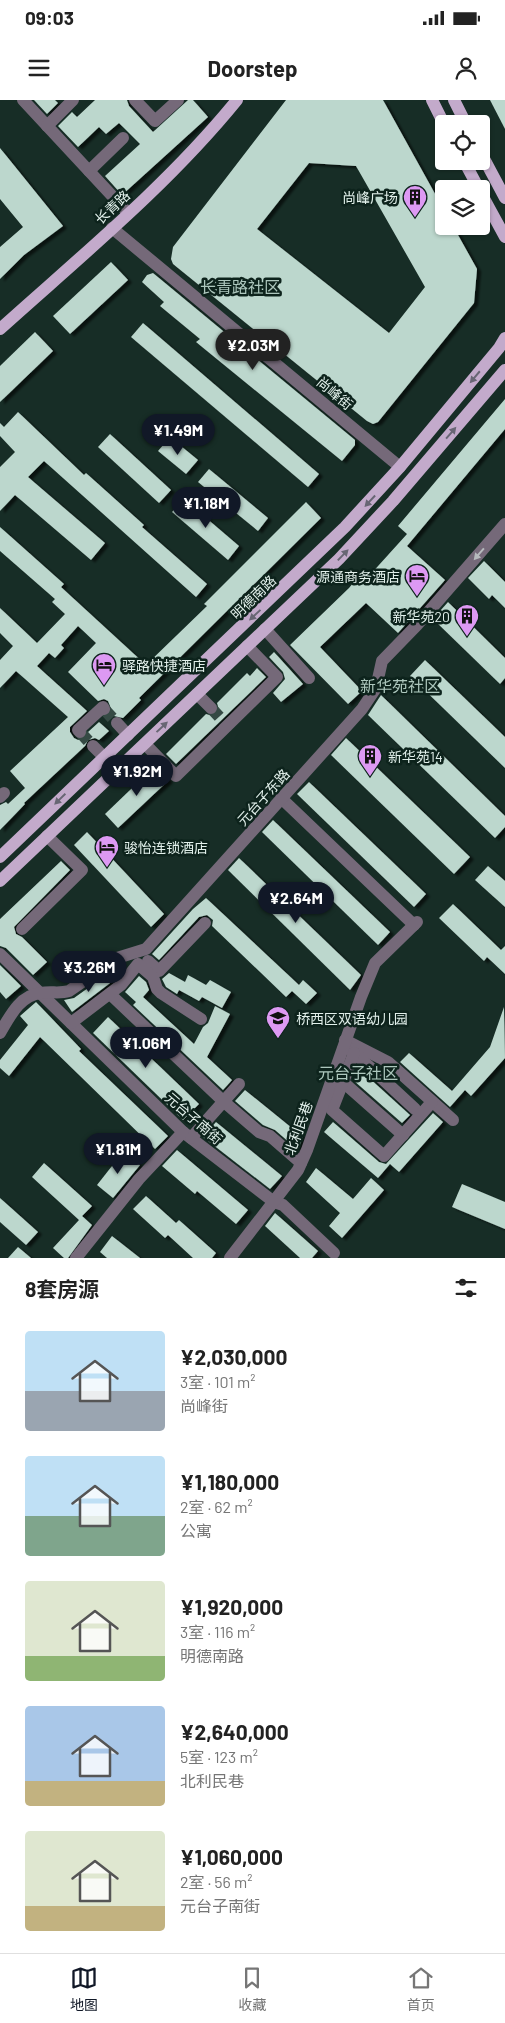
<!DOCTYPE html>
<html lang="zh">
<meta charset="utf-8">
<style>
body{margin:0;font-family:Barlow,"Noto Sans SC",sans-serif;background:#f2f2f2;color:#222;height:100vh;display:flex;flex-direction:column;font-size:19px;white-space:nowrap}
*{box-sizing:border-box;margin:0}
p{font-size:16px;color:#767676}
.icon{flex:none;width:28px;height:28px;fill:none;stroke:currentColor;stroke-width:2;stroke-linecap:round;stroke-linejoin:round}
.map{position:relative;height:1158px;overflow:hidden}
.drawer{display:flex;flex-direction:column;background:#fff;flex:1}
.drawer>*{flex:none}
.buttons{position:absolute;left:435px;top:15px;display:grid;gap:10px}
.buttons a{display:grid;place-items:center;width:55px;height:55px;border-radius:5px;background:#fff;box-shadow:0 1px 4px #0004;font-size:25px}
.price{position:absolute;translate:-50% -42px;padding:0 11px;border-radius:18px;background:#111827;color:#fff;font-size:16px;line-height:32px;filter:drop-shadow(0 1px 2px #0008)}
.price::after{content:'';position:absolute;left:50%;top:30px;width:15px;height:11px;margin-left:-8px;background:inherit;clip-path:polygon(0 0,100% 0,50% 100%)}
.price.selected{background:#222;color:#fff}
ul{padding:0;list-style:none}
li{display:flex;align-items:center;gap:15px;height:125px;padding:0 25px}
li span{display:grid;place-items:center;flex:none;width:140px;height:100px;border-radius:5px;color:#555}
li>.icon{margin-inline-start:auto}
span .icon{width:60px;height:60px;fill:#fffc;stroke-width:1}
li b{font-size:21px}
h2{display:flex;justify-content:space-between;align-items:center;height:60px;padding:0 25px;font-size:21px}
.status{display:flex;justify-content:space-between;align-items:center;height:35px;padding:0 25px;background:#fff;direction:ltr}
.status svg{height:14px;fill:currentColor}
header{display:flex;justify-content:space-between;align-items:center;height:65px;padding:0 25px;background:#fff;font-size:22px;font-weight:700}
.tab-bar{display:flex;justify-content:space-around;align-items:center;height:70px;border-top:1px solid #e0e0e0;background:#fff;font-size:14px;color:#767676}
.tab-bar a{display:grid;justify-items:center;gap:2px}
.tab-bar .selected{color:#111827}
.map>svg:first-child{display:block}
.building{fill:#bcd7cd;fill-rule:evenodd;filter:url(#shadow)}
.lines{fill:none;stroke-linecap:round;stroke-linejoin:round}
.minor-tunnel{stroke:#354a44;stroke-width:12;stroke-dasharray:12 6;stroke-linecap:butt}
.minor{stroke:#756979;stroke-width:12}
.major{stroke:#c3aacb;stroke-width:12}
.oneway{fill:#686674}
.oneway2{fill:#b6babd}
.labels{text-anchor:middle;dominant-baseline:central;stroke-width:5;stroke-linejoin:round;paint-order:stroke}
.poi-label{font-size:14px;fill:#e2f0eb;stroke:#0d231c;text-anchor:start}
.street-label{font-size:14px;fill:#e2f0eb;stroke:#0d231c}
.quarter-label{font-size:16px;fill:#adc7bd;stroke:#0d231c}
</style>
<div class="status"><b>09:03</b><svg viewBox="0 0 49 12"><path d="M0 12V9h3v3zM5 12V6h3v6zM10 12V3h3v9zM15 12V0h3v12zM26 1h20v11H26zM47 4h2v5h-2z"/></svg></div>
<header><svg class="icon" aria-label="menu" viewBox="0 0 24 24"><path d="M4 6h16M4 12h16M4 18h16"/></svg>Doorstep<svg class="icon" aria-label="person" viewBox="0 0 24 24"><circle cx="12" cy="8" r="4"/><path d="M4 21q1-7 8-7t8 7"/></svg></header>
<div class="map">
<svg width="505" height="1158" viewBox="0 0 505 1158">
<defs>
<filter id="shadow"><feDropShadow dx="4" dy="2.5" stdDeviation="1" flood-color="#0009"/></filter>
</defs>
<rect width="100%" height="100%" fill="#172d26"/>
<g class="building">
<path d="M34 0H55L58 3 47 14Z"/>
<path d="M95 0H127L129 6 153 32 188 0H193L208 17 122 95 105 76 140 44 119 23 106 34 99 27 78 47 58 26 72 12 77 17Z"/>
<path d="M286 0H383L444 110V126H453L477 169 474 203 378 322 373 324 367 321 173 164 171 159 173 147ZM309 63 356 66 425 187 389 233 257 129Z"/>
<path d="M490 0H505V29Z"/>
<path d="M0 48 63 126 24 155 0 179V147L23 127 0 99Z"/>
<path d="M111 162 128 180 70 234 53 216Z"/>
<path d="M153 173 355 340V345L342 361 196 242 200 239 160 206 164 202 142 182 147 175Z"/>
<path d="M143 223 319 374 308 387 131 237Z"/>
<path d="M35 232 53 251 0 302V266Z"/>
<path d="M505 299V329L407 446 445 480 398 533 366 503 320 547 362 591 348 604 290 545 349 488 363 471 369 476 407 434 398 426Z"/>
<path d="M18 312 84 375 86 373 144 425 142 427 207 484 196 497 44 361 28 377 105 443 91 460 15 395 0 411V367L15 352 0 336V323L4 327Z"/>
<path d="M110 334 171 390 159 403 98 347Z"/>
<path d="M170 337 198 360 186 374 158 351Z"/>
<path d="M209 369 268 418 258 431 198 382Z"/>
<path d="M184 399 239 446 228 460 172 412Z"/>
<path d="M306 402 321 418 139 598 141 600 123 618 114 616 108 601 104 599 98 601 68 572 96 543 78 526 61 545 64 548 55 558 49 553 37 566 87 611 70 627V632L74 638 78 640 85 638 88 632 99 622 109 631 99 640 95 638 88 640 85 646 24 703 25 704 0 730V705L6 702 8 704 25 688 10 671 68 617 16 571 0 588V560L13 546 0 533V508L37 543 65 514 52 502 55 499 0 451V427L64 484 61 487 146 565 207 506 204 504Z"/>
<path d="M484 461 505 482V508L492 495 489 499 468 478Z"/>
<path d="M448 502 505 558V578L500 584 433 519Z"/>
<path d="M274 552 303 584 281 602 273 593 285 579 283 572 269 557Z"/>
<path d="M425 560 505 637V668L410 576Z"/>
<path d="M257 568 266 577 176 664 166 654 206 614 213 616 216 614 219 610 217 603 247 573 250 576Z"/>
<path d="M381 595 505 716V727L495 738 368 615Z"/>
<path d="M346 638 470 757 454 774 331 655Z"/>
<path d="M155 666 169 680 118 728 105 714Z"/>
<path d="M309 682 426 794 414 807 297 694Z"/>
<path d="M273 720 390 832 378 845 262 732Z"/>
<path d="M87 732 164 814 151 827 74 745Z"/>
<path d="M239 758 361 875 350 890 228 770Z"/>
<path d="M61 761 70 770 14 827 16 834 22 837 47 862 33 875 6 848 0 846V819Z"/>
<path d="M488 766 505 781V807L475 780Z"/>
<path d="M206 798 299 885 303 880 317 893 306 904 292 891 286 897 212 826 213 820 207 815 199 817 159 860 152 854 193 809Z"/>
<path d="M453 804 501 850 505 846V874L487 857 484 861 439 818Z"/>
<path d="M0 865 21 886 6 899 0 892Z"/>
<path d="M109 873 114 880 72 912 64 900 74 898Z"/>
<path d="M169 873 185 882 188 875 206 885 210 880 231 892 222 908 202 897 199 901 179 890 177 894 166 887 162 879Z"/>
<path d="M139 876 146 882 149 890 143 897 194 944 203 927 208 923 215 906 230 914 207 957 232 980 223 990 133 905 136 902 125 892Z"/>
<path d="M36 902 81 949 79 951 168 1036 155 1049 40 937 9 976 0 968V960L28 925 20 916Z"/>
<path d="M504 907 505 958 471 996 465 990 450 1007 400 962 409 953 452 991 490 947Z"/>
<path d="M108 917 199 1004 183 1020 93 933Z"/>
<path d="M357 967 410 1015 402 1023 353 980Z"/>
<path d="M245 990 303 1037 298 1050 275 1030 263 1025 235 1001Z"/>
<path d="M433 1013 443 1022 399 1072 390 1064 378 1078 324 1032 333 1022 379 1062 386 1064Z"/>
<path d="M216 1022 282 1076 270 1089 203 1037Z"/>
<path d="M177 1050 248 1110 236 1124 197 1091 195 1094 162 1066Z"/>
<path d="M123 1052 140 1065 113 1098 97 1085Z"/>
<path d="M44 1063 92 1106 82 1116 92 1125 68 1158H64L53 1148 79 1120 32 1077Z"/>
<path d="M316 1068 353 1099 371 1078 384 1090 342 1138 329 1126 340 1113 306 1082Z"/>
<path d="M462 1084 505 1102V1129L452 1107Z"/>
<path d="M146 1096 176 1123 179 1120 216 1153 212 1158H193L168 1135 165 1138 133 1109Z"/>
<path d="M0 1098 38 1132 26 1145 0 1122Z"/>
<path d="M275 1113 318 1151 312 1158H300L265 1126Z"/>
<path d="M112 1136 140 1158H107L100 1152Z"/>
<path d="M18 1147 31 1158H8Z"/>
</g>
<g class="lines">
<g class="minor-tunnel">
<path d="M211 608 225 623"/>
<path d="M104 609 117 623"/>
<path d="M80 632 93 646"/>
</g>
<g class="minor">
<path d="M23 0 89 71"/>
<path d="M135 0 155 21 178 0"/>
<path d="M47 26 73 0"/>
<path d="M123 38 89 71 128 113"/>
<path d="M112 128 400 367"/>
<path d="M265 529 309 578"/>
<path d="M197 594 211 608"/>
<path d="M117 623 128 635"/>
<path d="M80 632 78 630 103 607 104 609"/>
<path d="M145 644 176 676 277 577 247 546"/>
<path d="M93 646 104 657"/>
<path d="M0 697 4 693"/>
<path d="M281 698 414 825"/>
<path d="M22 829 82 770 47 736"/>
<path d="M0 854 183 1032 274 1102 283 1105 334 1153"/>
<path d="M148 861 159 871 205 823"/>
<path d="M110 894 223 1001 259 1032 270 1036 301 1063"/>
<path d="M71 923 121 885 138 864 153 877 157 889 161 893 201 919"/>
<path d="M0 933C10 916 20 895 41 893 51 891 59 894 69 891L117 858 146 849 362 609 376 588 382 561 417 525 505 424"/>
<path d="M345 940 388 962 453 1020"/>
<path d="M349 948 415 1009"/>
<path d="M354 953 343 982 403 1035"/>
<path d="M343 982 332 1010 384 1056 432 1002"/>
<path d="M191 1038 239 984"/>
<path d="M76 1158 139 1079 183 1032"/>
<path d="M230 1158 298 1070 307 1050 361 897 375 863 417 822"/>
</g>
<g class="major">
<path d="M432 0 444 24"/>
<path d="M454 0 466 24"/>
<path d="M481 53 505 98"/>
<path d="M464 61 479 89"/>
<path d="M481 93 505 137"/>
<path d="M0 229C81 156 168 85 237 0"/>
<path d="M0 757 345 427 400 367 499 248 505 238"/>
<path d="M0 781 339 459 393 401 505 270"/>
</g>
</g>
<defs><path id="oneway-solid" d="M-6-.8H1V-3.2L6.5 0L1 3.2V.8H-6Z" transform="scale(1.25)"/></defs>
<g class="oneway">
<use href="#oneway-solid" transform="translate(475 277) rotate(130)"/>
<use href="#oneway-solid" transform="translate(451 333) rotate(-49)"/>
<use href="#oneway-solid" transform="translate(370 401) rotate(133)"/>
<use href="#oneway-solid" transform="translate(343 455) rotate(-46)"/>
<use href="#oneway-solid" transform="translate(255 515) rotate(137)"/>
<use href="#oneway-solid" transform="translate(162 627) rotate(-43)"/>
<use href="#oneway-solid" transform="translate(60 699) rotate(136)"/>
</g>
<use class="oneway2" href="#oneway-solid" transform="translate(479 454) rotate(131)"/>
<defs>
<g id="building-pin" transform="scale(1.25)"><path d="M0 17L-7.5 6A9.5 9.5 0 1 1 7.5 6Z" fill="#dd99f3" stroke="#0d231c"/><path d="M-4-6H4V6H1V3H-1V6H-4ZM-2.5-4.3h1.7v1.8h-1.7ZM.8-4.3h1.7v1.8H.8ZM-2.5-1h1.7V.8h-1.7ZM.8-1h1.7V.8H.8Z" fill="#111"/></g>
<g id="hotel-pin" transform="scale(1.25)"><path d="M0 17L-7.5 6A9.5 9.5 0 1 1 7.5 6Z" fill="#dd99f3" stroke="#0d231c"/><path d="M-6-4.5h1.5V1H6V5H4.5V3h-9V5H-6ZM-4 0a1.8 1.8 0 1 1 3.6 0ZM.5 0V-2.5h3Q6-2.5 6 0Z" fill="#111"/></g>
<g id="school-pin" transform="scale(1.25)"><path d="M0 17L-7.5 6A9.5 9.5 0 1 1 7.5 6Z" fill="#dd99f3" stroke="#0d231c"/><path d="M0-5L7-2L0 1L-7-2ZM-4 1L0 2.5L4 1V4Q0 6-4 4Z" fill="#111"/></g>
</defs>
<g fill-rule="evenodd">
<use href="#building-pin" x="415" y="97"/>
<use href="#hotel-pin" x="417" y="476"/>
<use href="#building-pin" x="467" y="516"/>
<use href="#hotel-pin" x="104" y="565"/>
<use href="#building-pin" x="370" y="656"/>
<use href="#hotel-pin" x="107" y="747"/>
<use href="#school-pin" x="278" y="918"/>
</g>
<g class="labels">
<g class="poi-label">
<text x="398" y="97" text-anchor="end">尚峰广场</text>
<text x="400" y="476" text-anchor="end">源通商务酒店</text>
<text x="450" y="516" text-anchor="end">新华苑20</text>
<text x="122" y="565">驿路快捷酒店</text>
<text x="388" y="656">新华苑14</text>
<text x="124" y="747">骏怡连锁酒店</text>
<text x="296" y="918">桥西区双语幼儿园</text>
</g>
<g class="street-label">
<text transform="translate(112 107) rotate(-43)">长青路</text>
<text transform="translate(335 293) rotate(40)">尚峰街</text>
<text transform="translate(253 497) rotate(-44)">明德南路</text>
<text transform="translate(263 697) rotate(-48)">元台子东路</text>
<text transform="translate(194 1018) rotate(41)">元台子南街</text>
<text transform="translate(298 1028) rotate(-70)">北利民巷</text>
</g>
<g class="quarter-label">
<text x="240" y="186">长青路社区</text>
<text x="400" y="585">新华苑社区</text>
<text x="358" y="972">元台子社区</text>
</g>
</g>
</svg>
<div class="buttons">
<a><svg class="icon" aria-label="locate" viewBox="0 0 24 24"><circle cx="12" cy="12" r="6"/><path d="M12 2v4M12 18v4M2 12h4M18 12h4"/></svg></a>
<a><svg class="icon" aria-label="layers" viewBox="0 0 24 24"><path d="M12 4l9 5-9 5-9-5zM3 14l9 5 9-5"/></svg></a>
</div>
<b class="price selected" style="left:253px;top:271px">¥2.03M</b>
<b class="price" style="left:178px;top:356px">¥1.49M</b>
<b class="price" style="left:206px;top:429px">¥1.18M</b>
<b class="price" style="left:137px;top:697px">¥1.92M</b>
<b class="price" style="left:296px;top:824px">¥2.64M</b>
<b class="price" style="left:89px;top:893px">¥3.26M</b>
<b class="price" style="left:146px;top:969px">¥1.06M</b>
<b class="price" style="left:118px;top:1075px">¥1.81M</b>
</div>
<section class="drawer">
<h2>8套房源<svg class="icon" aria-label="filters" viewBox="0 0 24 24"><path d="M4 7h16M4 17h16"/><circle cx="9" cy="7" r="2"/><circle cx="15" cy="17" r="2"/></svg></h2>
<ul>
<li><span style="background:linear-gradient(#bfe0f5 60%,#9aa5b1 0)"><svg class="icon" aria-label="home" viewBox="0 0 24 24"><path d="M3 11l9-7 9 7M6 9v11h12V9"/></svg></span><div><b>¥2,030,000</b><p>3室 · 101 m²</p><p>尚峰街</p></div></li>
<li><span style="background:linear-gradient(#bfe0f5 60%,#7fa58c 0)"><svg class="icon" aria-label="home" viewBox="0 0 24 24"><path d="M3 11l9-7 9 7M6 9v11h12V9"/></svg></span><div><b>¥1,180,000</b><p>2室 · 62 m²</p><p>公寓</p></div></li>
<li><span style="background:linear-gradient(#dfe7d0 75%,#8fb573 0)"><svg class="icon" aria-label="home" viewBox="0 0 24 24"><path d="M3 11l9-7 9 7M6 9v11h12V9"/></svg></span><div><b>¥1,920,000</b><p>3室 · 116 m²</p><p>明德南路</p></div></li>
<li><span style="background:linear-gradient(#a9c7e8 75%,#c2b280 0)"><svg class="icon" aria-label="home" viewBox="0 0 24 24"><path d="M3 11l9-7 9 7M6 9v11h12V9"/></svg></span><div><b>¥2,640,000</b><p>5室 · 123 m²</p><p>北利民巷</p></div></li>
<li><span style="background:linear-gradient(#dfe7d0 75%,#c2b280 0)"><svg class="icon" aria-label="home" viewBox="0 0 24 24"><path d="M3 11l9-7 9 7M6 9v11h12V9"/></svg></span><div><b>¥1,060,000</b><p>2室 · 56 m²</p><p>元台子南街</p></div></li>
</ul>
</section>
<nav class="tab-bar">
<a class="selected"><svg class="icon" aria-label="map" viewBox="0 0 24 24"><path d="M3 6l6-2 6 2 6-2v14l-6 2-6-2-6 2zM9 4v14M15 6v14"/></svg>地图</a>
<a><svg class="icon" aria-label="saved" viewBox="0 0 24 24"><path d="M7 4h10v16l-5-4-5 4z"/></svg>收藏</a>
<a><svg class="icon" aria-label="home" viewBox="0 0 24 24"><path d="M3 11l9-7 9 7M6 9v11h12V9"/></svg>首页</a>
</nav>
